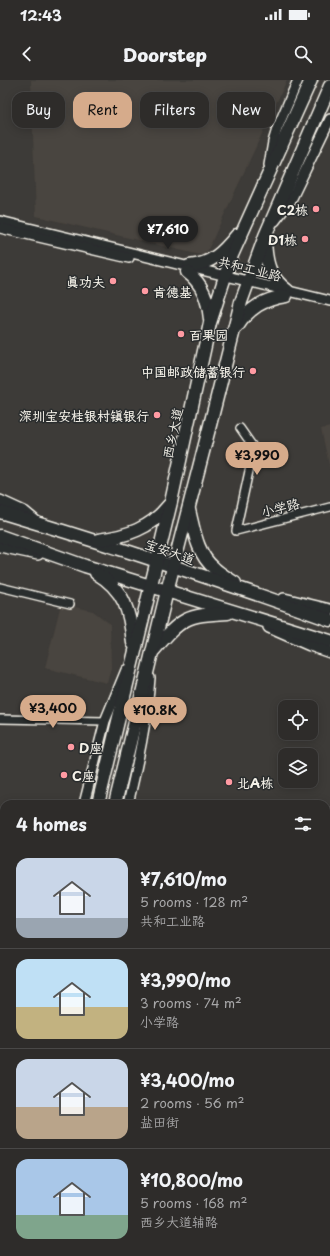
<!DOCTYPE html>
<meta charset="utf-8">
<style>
body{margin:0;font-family:"Playpen Sans","LXGW WenKai TC",sans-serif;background:#3a3836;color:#f1f3f6;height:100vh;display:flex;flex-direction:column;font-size:15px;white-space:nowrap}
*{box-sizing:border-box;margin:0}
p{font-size:13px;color:#a7a7a8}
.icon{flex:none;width:22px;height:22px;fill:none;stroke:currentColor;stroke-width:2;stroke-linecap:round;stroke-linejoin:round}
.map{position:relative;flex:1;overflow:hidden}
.drawer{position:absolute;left:0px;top:720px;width:330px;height:456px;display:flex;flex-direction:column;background:#2e2c2a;border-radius:12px 12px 0 0;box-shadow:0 2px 10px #0003,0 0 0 1px #494847}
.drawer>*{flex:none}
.top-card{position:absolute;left:12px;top:12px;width:306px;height:36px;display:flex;gap:8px}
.fabs{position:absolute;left:278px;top:620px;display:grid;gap:8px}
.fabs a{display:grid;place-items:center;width:40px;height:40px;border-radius:8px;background:#2e2c2a;box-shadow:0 2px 10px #0003,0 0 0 1px #494847;font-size:20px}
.price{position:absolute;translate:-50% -34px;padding:0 9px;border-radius:14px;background:#d6ab8b;color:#111;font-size:13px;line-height:26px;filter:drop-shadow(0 1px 2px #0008)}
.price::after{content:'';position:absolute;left:50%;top:24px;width:12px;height:9px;margin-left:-6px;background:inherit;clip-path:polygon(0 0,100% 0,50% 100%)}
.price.active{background:#222;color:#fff}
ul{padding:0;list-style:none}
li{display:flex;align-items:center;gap:12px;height:100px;padding:0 16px}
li+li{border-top:1px solid #494847}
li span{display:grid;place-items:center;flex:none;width:112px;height:80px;border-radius:12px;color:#555}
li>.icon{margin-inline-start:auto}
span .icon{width:48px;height:48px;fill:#fffc;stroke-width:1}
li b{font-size:17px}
h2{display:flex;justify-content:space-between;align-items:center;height:48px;padding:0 16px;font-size:17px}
.chip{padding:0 14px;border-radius:12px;background:#2e2c2a;box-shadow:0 2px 10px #0003,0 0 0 1px #494847;font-size:14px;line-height:36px}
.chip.active{background:#d6ab8b;color:#111}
.status{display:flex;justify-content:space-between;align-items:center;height:28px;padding:0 20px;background:#2e2c2a;direction:ltr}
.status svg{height:11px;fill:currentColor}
header{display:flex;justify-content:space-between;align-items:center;height:52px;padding:0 16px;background:#2e2c2a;font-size:18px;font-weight:800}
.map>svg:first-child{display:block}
.built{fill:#4a453f}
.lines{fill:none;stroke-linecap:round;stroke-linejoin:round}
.minor-casing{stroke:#f4f1e8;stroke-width:10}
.tertiary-casing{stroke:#f4f1e8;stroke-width:12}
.secondary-casing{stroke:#f4f1e8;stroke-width:14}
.primary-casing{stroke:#f4f1e8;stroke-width:15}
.minor{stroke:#2a2d2e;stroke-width:7}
.tertiary{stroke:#2a2d2e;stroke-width:9}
.secondary{stroke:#2a2d2e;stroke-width:11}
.primary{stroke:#2a2d2e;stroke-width:12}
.poi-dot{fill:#ff9aa2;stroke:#2a2d2e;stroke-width:1.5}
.labels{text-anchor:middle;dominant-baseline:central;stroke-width:3;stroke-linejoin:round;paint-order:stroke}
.poi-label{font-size:13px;font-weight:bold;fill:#f4f1e8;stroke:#2a2d2e;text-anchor:end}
.street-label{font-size:13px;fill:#f4f1e8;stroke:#2a2d2e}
</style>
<div class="status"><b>12:43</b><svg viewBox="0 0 49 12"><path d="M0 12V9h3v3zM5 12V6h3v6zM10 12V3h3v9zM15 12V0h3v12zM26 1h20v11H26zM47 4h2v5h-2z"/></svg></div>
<header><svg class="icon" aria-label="back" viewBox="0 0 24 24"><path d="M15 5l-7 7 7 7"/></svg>Doorstep<svg class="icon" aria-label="search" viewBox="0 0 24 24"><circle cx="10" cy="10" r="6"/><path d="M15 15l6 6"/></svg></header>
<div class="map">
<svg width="330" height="1176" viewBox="0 0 330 1176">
<rect width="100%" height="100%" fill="#3d3b38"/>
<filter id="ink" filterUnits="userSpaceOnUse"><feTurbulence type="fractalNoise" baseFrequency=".025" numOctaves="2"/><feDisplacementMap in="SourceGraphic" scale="8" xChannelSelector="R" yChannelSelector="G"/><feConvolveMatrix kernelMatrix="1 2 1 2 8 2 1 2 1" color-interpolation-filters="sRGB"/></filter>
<g filter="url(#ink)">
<g class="built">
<path d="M31 0H287L205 176 36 136Z"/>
<path d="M330 347V389L321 349Z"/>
<path d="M61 524 93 531 110 544 111 588 107 603 45 588Z"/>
</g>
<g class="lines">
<g class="minor-casing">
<g id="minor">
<path d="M240 348 254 368 236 451 330 427"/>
<path d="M0 507 70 524"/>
<path d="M0 639 105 641"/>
<path d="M326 734 330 733"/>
<path d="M0 786H4"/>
<path d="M326 833 330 832"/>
<path d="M326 938 330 939"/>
</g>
</g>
<g class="tertiary-casing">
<g id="tertiary">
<path d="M269 85 273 62 277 49 298 0"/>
<path d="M0 141 330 221"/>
<path d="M275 141 291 120 330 39"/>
<path d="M0 148 129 178"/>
<path d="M84 724 105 641 126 590"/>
<path d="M128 724C138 682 147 641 150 598"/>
<path d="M14 1176V1172"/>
</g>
</g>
<g class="secondary-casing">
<g id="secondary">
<path d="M0 421 24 432 36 442"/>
<path d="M0 466 38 474"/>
<path d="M284 519 330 530"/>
<path d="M269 547 310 565 330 572"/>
<path d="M0 1036 4 1037"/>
<path d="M0 1048 4 1049"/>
<path d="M326 1110 330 1111"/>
<path d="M326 1120 330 1121"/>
</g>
</g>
<g class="primary-casing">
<g id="primary">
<path d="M265 160C266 183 269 197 288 211"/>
<path d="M189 186C212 184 223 172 237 155"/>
<path d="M187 192C203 204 208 220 210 239"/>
<path d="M237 247C249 228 264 219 286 216"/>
<path d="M189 430C194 450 197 474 214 488 220 494 228 498 235 503"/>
<path d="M0 432C111 465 221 501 330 540"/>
<path d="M0 456 85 486 330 561"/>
<path d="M98 460C127 456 150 449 169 425"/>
<path d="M96 493C125 510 130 532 133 563"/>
<path d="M154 570C182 538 185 535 228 533"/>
<path d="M98 724 171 422 210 243 232 175 311 0"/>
<path d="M115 724 167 511 210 345 241 222 265 156 330 6"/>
<path d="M0 1024 4 1023"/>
<path d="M0 1063 4 1074"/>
<path d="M0 1118 4 1101"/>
<path d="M5 1176 6 1172"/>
</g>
</g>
<use href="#minor" class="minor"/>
<use href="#tertiary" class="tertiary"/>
<use href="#secondary" class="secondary"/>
<use href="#primary" class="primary"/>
</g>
</g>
<g class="poi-dot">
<circle cx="316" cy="129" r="4"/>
<circle cx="305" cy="159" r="4"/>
<circle cx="113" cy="201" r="4"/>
<circle cx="145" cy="211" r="4"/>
<circle cx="181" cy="254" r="4"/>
<circle cx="253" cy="291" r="4"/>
<circle cx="157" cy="335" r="4"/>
<circle cx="71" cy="667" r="4"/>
<circle cx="64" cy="695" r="4"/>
<circle cx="229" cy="702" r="4"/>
</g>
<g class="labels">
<g class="poi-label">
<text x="308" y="129">C2栋</text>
<text x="297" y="159">D1栋</text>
<text x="105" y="201">真功夫</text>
<text x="153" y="211" text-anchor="start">肯德基</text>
<text x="189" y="254" text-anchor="start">百果园</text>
<text x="245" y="291">中国邮政储蓄银行</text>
<text x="149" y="335">深圳宝安桂银村镇银行</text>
<text x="79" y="667" text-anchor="start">D座</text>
<text x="72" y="695" text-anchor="start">C座</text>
<text x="237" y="702" text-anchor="start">北A栋</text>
</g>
<g class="street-label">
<text transform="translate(250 188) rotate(14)">共和工业路</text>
<text transform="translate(172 353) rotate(-78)">西乡大道</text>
<text transform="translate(280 427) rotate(-14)">小学路</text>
<text transform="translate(170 471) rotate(19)">宝安大道</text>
</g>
</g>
</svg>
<div class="fabs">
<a><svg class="icon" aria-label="locate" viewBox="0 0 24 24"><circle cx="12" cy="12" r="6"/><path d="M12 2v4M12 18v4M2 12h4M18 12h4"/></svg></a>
<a><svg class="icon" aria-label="layers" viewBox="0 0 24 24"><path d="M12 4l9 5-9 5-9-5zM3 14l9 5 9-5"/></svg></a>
</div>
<b class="price active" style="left:168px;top:170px">¥7,610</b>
<b class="price" style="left:257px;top:396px">¥3,990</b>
<b class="price" style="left:53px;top:649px">¥3,400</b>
<b class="price" style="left:155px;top:651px">¥10.8K</b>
<div class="top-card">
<a class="chip">Buy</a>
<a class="chip active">Rent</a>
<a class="chip">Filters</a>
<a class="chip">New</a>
</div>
<section class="drawer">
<h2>4 homes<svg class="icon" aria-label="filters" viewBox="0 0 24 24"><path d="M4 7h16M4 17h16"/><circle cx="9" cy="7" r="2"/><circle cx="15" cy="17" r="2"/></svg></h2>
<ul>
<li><span style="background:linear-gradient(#c9d6e8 75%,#9aa5b1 0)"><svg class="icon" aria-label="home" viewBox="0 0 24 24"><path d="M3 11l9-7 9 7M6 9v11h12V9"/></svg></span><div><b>¥7,610/mo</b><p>5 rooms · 128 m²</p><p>共和工业路</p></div></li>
<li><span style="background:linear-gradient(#bfe0f5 60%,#c2b280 0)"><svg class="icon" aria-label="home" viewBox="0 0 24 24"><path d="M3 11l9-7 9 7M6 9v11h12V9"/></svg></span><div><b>¥3,990/mo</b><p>3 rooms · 74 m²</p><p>小学路</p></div></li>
<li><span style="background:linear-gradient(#c9d6e8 60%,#b9a48a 0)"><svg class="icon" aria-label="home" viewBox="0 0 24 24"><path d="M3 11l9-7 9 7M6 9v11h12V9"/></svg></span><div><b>¥3,400/mo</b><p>2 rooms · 56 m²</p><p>盐田街</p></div></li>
<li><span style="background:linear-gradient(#a9c7e8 70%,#7fa58c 0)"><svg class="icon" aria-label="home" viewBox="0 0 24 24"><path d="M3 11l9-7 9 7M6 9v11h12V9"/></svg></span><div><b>¥10,800/mo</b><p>5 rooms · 168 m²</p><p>西乡大道辅路</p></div></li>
</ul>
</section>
</div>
